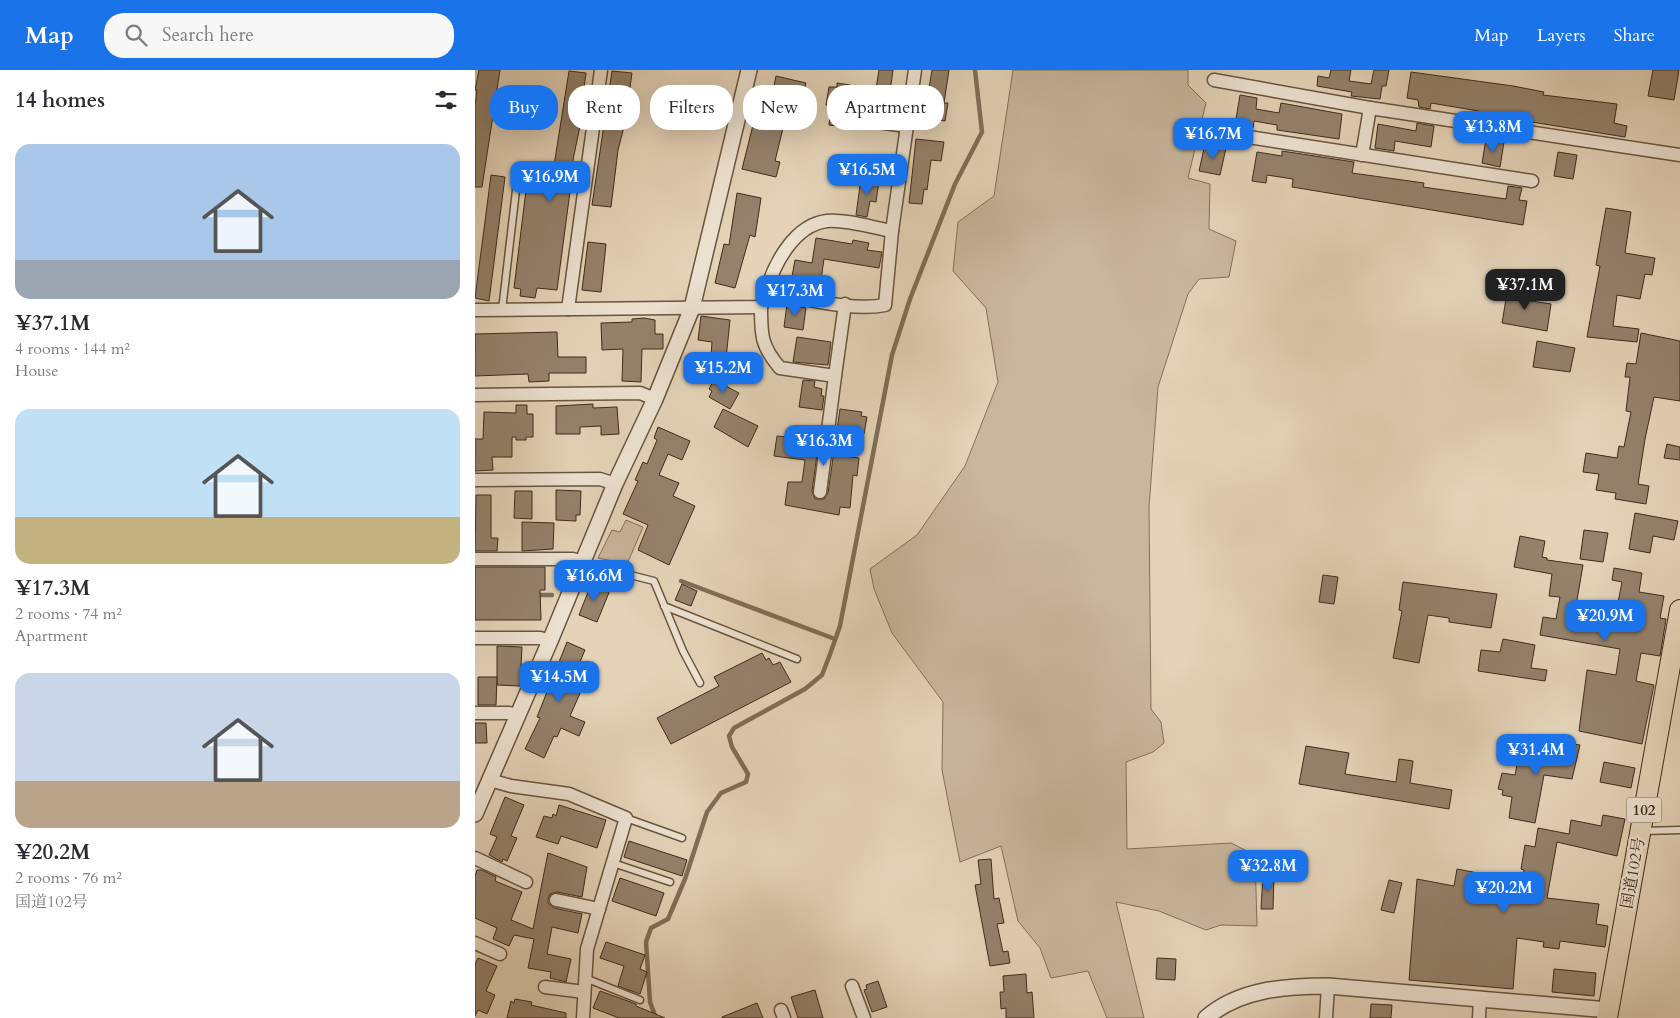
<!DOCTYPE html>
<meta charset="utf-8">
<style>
body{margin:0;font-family:Cardo,"Noto Serif JP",serif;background:#f7f7f7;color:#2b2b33;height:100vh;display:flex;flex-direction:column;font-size:19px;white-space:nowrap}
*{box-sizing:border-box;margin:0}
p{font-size:16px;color:#7c7c81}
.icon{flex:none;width:28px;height:28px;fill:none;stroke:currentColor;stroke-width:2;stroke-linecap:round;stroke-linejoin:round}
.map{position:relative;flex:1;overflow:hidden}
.panel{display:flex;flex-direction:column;background:#fff;width:475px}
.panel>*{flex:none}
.banner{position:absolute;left:15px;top:15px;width:475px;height:45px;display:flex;gap:10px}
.price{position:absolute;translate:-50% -42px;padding:0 11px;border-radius:10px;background:#1a73e8;color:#fff;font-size:16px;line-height:32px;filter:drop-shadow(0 1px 2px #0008)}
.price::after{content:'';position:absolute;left:50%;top:30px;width:15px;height:11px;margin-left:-8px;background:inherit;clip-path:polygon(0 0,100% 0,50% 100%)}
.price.on{background:#222;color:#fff}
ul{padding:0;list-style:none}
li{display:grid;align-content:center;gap:10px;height:265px;padding:0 15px}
li span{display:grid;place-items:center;height:155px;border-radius:15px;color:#555}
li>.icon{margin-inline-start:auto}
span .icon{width:90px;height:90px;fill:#fffc;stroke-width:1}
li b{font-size:21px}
h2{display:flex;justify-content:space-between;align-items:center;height:60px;padding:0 15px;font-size:21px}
.chip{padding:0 18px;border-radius:20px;background:#fff;box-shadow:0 5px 20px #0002;font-size:18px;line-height:45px}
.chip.on{background:#1a73e8;color:#fff}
header{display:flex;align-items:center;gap:30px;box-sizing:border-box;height:70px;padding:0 25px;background:#1a73e8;color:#fff}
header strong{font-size:24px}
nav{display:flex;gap:28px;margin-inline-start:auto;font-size:18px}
.search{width:350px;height:45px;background:#f7f7f7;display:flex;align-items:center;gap:12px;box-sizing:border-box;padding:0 18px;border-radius:20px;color:#7c7c81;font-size:19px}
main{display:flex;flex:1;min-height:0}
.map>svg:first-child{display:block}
.green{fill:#c8b69d;stroke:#83705b}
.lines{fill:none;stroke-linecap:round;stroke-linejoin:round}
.stream{stroke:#806e58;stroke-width:4.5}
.building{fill:#94826c;stroke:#3e2b19}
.service-casing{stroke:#685541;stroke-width:9}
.minor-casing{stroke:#685541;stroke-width:15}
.tertiary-casing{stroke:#685541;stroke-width:18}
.trunk-casing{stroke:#3e2b19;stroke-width:22}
.service{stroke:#ede2d1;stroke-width:6}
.minor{stroke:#ede2d1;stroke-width:12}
.tertiary{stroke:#ede2d1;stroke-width:15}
.trunk{stroke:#e4d3b8;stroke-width:20}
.labels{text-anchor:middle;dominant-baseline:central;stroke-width:4.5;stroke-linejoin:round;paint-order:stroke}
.shield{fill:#ede2d1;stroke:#726250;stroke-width:1}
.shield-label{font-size:15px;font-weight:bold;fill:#3e2b19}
.street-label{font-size:16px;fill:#3e2b19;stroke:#ede2d1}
</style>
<header>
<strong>Map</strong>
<div class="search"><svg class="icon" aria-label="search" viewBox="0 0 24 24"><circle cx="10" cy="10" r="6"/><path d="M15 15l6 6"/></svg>Search here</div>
<nav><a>Map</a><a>Layers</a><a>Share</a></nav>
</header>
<main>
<section class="panel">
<h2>14 homes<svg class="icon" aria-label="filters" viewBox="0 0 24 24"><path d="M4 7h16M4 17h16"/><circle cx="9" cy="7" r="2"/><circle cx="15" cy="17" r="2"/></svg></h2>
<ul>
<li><span style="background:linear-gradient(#a9c7e8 75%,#9aa5b1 0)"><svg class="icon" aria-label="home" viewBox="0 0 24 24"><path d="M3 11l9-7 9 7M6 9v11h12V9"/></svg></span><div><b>¥37.1M</b><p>4 rooms · 144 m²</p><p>House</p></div></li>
<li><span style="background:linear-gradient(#bfe0f5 70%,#c2b280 0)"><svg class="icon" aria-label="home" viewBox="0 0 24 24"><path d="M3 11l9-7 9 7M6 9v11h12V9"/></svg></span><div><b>¥17.3M</b><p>2 rooms · 74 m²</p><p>Apartment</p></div></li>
<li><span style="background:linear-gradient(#c9d6e8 70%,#b9a48a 0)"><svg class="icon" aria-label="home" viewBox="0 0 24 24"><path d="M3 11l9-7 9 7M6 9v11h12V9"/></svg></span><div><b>¥20.2M</b><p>2 rooms · 76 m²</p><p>国道102号</p></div></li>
</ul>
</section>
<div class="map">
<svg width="1205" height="948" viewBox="0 0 1205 948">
<rect width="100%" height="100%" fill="#e4d3b8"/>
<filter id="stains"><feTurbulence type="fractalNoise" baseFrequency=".004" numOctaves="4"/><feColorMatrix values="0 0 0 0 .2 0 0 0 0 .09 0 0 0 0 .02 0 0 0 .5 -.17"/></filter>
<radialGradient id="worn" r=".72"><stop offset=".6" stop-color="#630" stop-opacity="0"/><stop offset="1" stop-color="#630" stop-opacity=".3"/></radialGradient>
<g class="green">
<path d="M538 0H713V15L731 33 713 108 735 114 734 159 761 171 754 207 724 209 713 224 683 317 674 437 676 639 686 652 689 673 678 682 651 692 652 779 756 773 780 785 782 856 746 855 731 860 684 841 641 832 669 948H632L613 901 576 908 565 878 543 851 526 776 485 792 467 700 468 632 417 563 399 519 395 499 442 465 490 396 523 312 511 238 478 201 483 152 519 126Z"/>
<path d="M151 450 168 457 152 494 123 488 137 460 145 462Z"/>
</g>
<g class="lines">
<g class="stream">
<path d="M206 511 360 569"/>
<path d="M61 525H77"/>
<path d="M181 948 175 932 171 872 176 858 193 849 210 809 232 742 246 723 271 712 273 704 257 677 254 666 259 658 330 619 347 605 354 587 365 556 417 285 435 229 480 114 507 62 500 0"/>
</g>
</g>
<g class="building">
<path d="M4 0H25L7 117H0V36L2 20H0Z"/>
<path d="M404 0H418L412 43 394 41 396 25H400Z"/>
<path d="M457 0H474L469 33H473L470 51 448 48 447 29 452 30Z"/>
<path d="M856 0H876L874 11 896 14 899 0H914L911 16H907L905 29 876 26 877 22 842 16 843 6 854 8Z"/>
<path d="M1178 0H1204L1199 30 1173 26Z"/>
<path d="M94 1 111 3 108 26 111 27 93 114H96L82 220 62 218 60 228 45 226 46 219 39 218 52 112 58 113 60 106 77 108Z"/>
<path d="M137 1 157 3 150 53 143 80 136 137 117 135Z"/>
<path d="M936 2 1038 16 1069 22 1068 25 1142 34 1139 53 1152 56 1150 67 1044 50 1045 48 956 33 955 39 944 37 943 30 932 28Z"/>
<path d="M301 6 331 13 321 51 300 46 305 23 298 21Z"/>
<path d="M362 13 375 15 369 57 354 55 356 36 351 35 354 17H362Z"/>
<path d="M765 25 782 28 781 39 804 43 806 33 867 44 864 69 802 60V55L779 51 778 58 760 55Z"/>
<path d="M280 47 309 54 300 91 305 92 301 107 267 99Z"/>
<path d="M942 53 959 56 956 77 920 71 919 81 900 78 903 54 941 61Z"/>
<path d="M441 69 469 72 466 91 456 90 452 120 449 119 447 134 434 133Z"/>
<path d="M1011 69 1029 72 1025 97 1007 93Z"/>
<path d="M730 74 751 78 745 105 724 101Z"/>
<path d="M807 81 879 92 877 103 949 113 948 117 1031 129 1033 116 1047 118 1044 130 1052 131 1048 155 817 117 818 109 792 105 791 113 777 111 782 82 807 86Z"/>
<path d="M1083 82 1102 85 1098 109 1079 106Z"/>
<path d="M16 105 30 107 14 231 0 228Z"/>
<path d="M386 108 404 111 401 132 395 131 392 147 381 145Z"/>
<path d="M262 123 286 128 280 167 275 165 260 218 240 213 249 174 254 175Z"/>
<path d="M1131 138 1156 142 1150 183 1180 188 1177 205 1170 204 1165 229 1142 225 1138 256 1164 259 1162 272 1112 267 1125 196 1121 195Z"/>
<path d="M341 168 377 174 378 170 394 173 392 180 407 182 404 198 349 189 345 217 316 212 320 190 337 193Z"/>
<path d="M113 172 131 174 126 222 107 220Z"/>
<path d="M1033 217 1058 222 1056 231 1076 234 1072 261 1027 253Z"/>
<path d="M312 234 331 238 328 260 309 257Z"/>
<path d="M226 246 255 250 251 289 254 291 247 306 230 298 236 285 237 272 223 270Z"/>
<path d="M169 248 180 250V264H188V279H167L166 312 147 311 148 279 127 280 126 253 157 252V249Z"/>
<path d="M82 262 83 287H111V303H74V311L54 312 53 304 0 306V264Z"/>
<path d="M1166 263 1205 271V331L1179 327 1170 369 1163 414 1174 416 1171 434 1140 429 1141 423 1121 420 1124 404 1108 402 1111 383 1142 388 1144 376 1149 377 1156 342 1151 341 1155 307H1150L1152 293 1161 294Z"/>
<path d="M322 267 356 272 353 295 318 292Z"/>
<path d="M1062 271 1100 278 1095 302 1058 297Z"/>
<path d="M239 310 264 323 255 339 234 327 237 321 234 319Z"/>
<path d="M328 310 340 311 339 317 347 319 346 326H349L347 340 324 337Z"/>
<path d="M118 334V338L142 337 144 364 126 365V356L105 357V364H81V336Z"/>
<path d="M41 335H52V344H58V367H51V370H41V367H37V387H17L18 400 0 401V369H8L9 342 41 343Z"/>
<path d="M248 339 283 356 273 377 239 357Z"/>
<path d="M365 339 387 342 386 346 392 347 389 364 374 362 370 386 384 388 382 406 378 405 375 438 365 437 364 445 310 435 313 412H327L330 390 299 386 302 366 344 370 337 421 340 429H349L353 423Z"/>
<path d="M183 357 215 371 207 390 193 384 184 405 204 413 198 426 220 436 194 495 163 480 173 455 148 444 163 411 160 410 168 392 172 394 182 370 179 368Z"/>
<path d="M1192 374 1205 377V390L1189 388Z"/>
<path d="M81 420 106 421 105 445H101V451L81 450Z"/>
<path d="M40 421H57V449L39 448Z"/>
<path d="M1 425H16V468H23L22 481H0Z"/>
<path d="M1160 443 1203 451 1199 470 1178 466 1175 483 1154 479Z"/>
<path d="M47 452 79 453 78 479 47 481Z"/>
<path d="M1109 460 1133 463 1128 492 1105 489Z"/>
<path d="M1045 466 1070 471 1067 487 1072 488V490L1108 495 1101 536 1141 543 1147 512 1137 510 1139 498 1167 503 1164 522 1189 526 1185 548 1191 549 1185 586 1166 583 1161 611 1179 615 1167 674 1104 661 1112 600 1141 605 1145 579 1065 565 1068 547 1081 549 1085 527 1074 526 1077 504 1039 497Z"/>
<path d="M0 497H70V520H65L66 550H0Z"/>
<path d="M848 505 863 507 859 534 844 532Z"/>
<path d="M117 512 135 520 122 552 104 545Z"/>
<path d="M928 512 1022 524 1016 558 974 552V548L953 545 944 593 918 588 927 541 924 540Z"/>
<path d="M207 514 222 521 216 536 200 530Z"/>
<path d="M1028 569 1060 575 1056 598 1072 600 1070 611 1003 601 1006 580 1025 582Z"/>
<path d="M92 572 110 580 102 599 105 600 101 608 105 609 101 618 106 621 95 646 110 652 104 666 86 658 82 667 79 666 69 688 50 679 65 648 62 647Z"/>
<path d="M22 576 47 577 45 616 22 615Z"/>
<path d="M287 583 291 590 294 588 298 595 305 592 316 612 196 674 182 648 244 616 239 607Z"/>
<path d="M3 607H22L21 635H3Z"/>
<path d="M0 653H11L12 673H0Z"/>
<path d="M1078 671 1105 675 1097 709 1069 705 1060 753 1034 748 1037 727 1027 725 1028 720 1023 719 1027 703 1040 705 1046 674 1076 680Z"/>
<path d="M831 676 874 683 870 704 921 712 924 689 938 691 935 713 977 720 974 739 824 714Z"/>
<path d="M1129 692 1160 698 1156 718 1125 712Z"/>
<path d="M30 727 49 735 36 766 42 768 32 791 28 789 27 792 14 785 22 767 15 764Z"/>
<path d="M84 735 131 750 122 778 86 766 83 774 61 767 69 746 77 748 78 744 81 746Z"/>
<path d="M1128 745 1150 749 1142 786 1082 772 1072 828 1124 834 1121 854 1133 856 1130 877 1085 871 1084 879 1068 877 1069 872 1042 868 1038 919 934 910 942 809 979 816 982 799 1024 807 1021 822 1044 826 1049 800 1046 799 1050 775 1060 777 1063 758 1094 764 1096 750 1126 756Z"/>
<path d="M154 771 212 790 207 806 149 787Z"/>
<path d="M73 783 112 797 107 827 82 822 75 824 73 829V833L79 838 107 844 103 863 77 857 72 884 96 889 91 912 75 908 76 902 53 898 59 869 39 865 34 876 18 869 22 858 0 848V806L2 800H7L21 807 20 811 47 822 36 850 58 859Z"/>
<path d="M516 789 519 829 524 828 529 853 522 854 528 882 533 881 535 893 515 896 500 815 506 814 503 790Z"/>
<path d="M788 804H799L798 839H786Z"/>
<path d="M145 808 189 823 181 846 137 831Z"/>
<path d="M914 810 927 813 919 843 906 840Z"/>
<path d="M131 872 170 885 165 899 172 902 165 924 143 916 149 896 125 888Z"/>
<path d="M3 888 22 896 11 921 20 925 12 944 3 940 0 946V894Z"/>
<path d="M682 888 701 889 700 910 681 909Z"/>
<path d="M1079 899 1121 903 1119 926 1077 922Z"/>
<path d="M551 904 552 923 557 922 559 948H531V938L526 939 525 922H529L528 906Z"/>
<path d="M403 911 412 937 397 942 389 920 392 919 391 915Z"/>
<path d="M340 920 348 948H323L316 927Z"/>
<path d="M125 921 161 934V936L190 948H144L118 938Z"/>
<path d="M40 929 57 932 56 935 91 943V948H32L36 931 39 933Z"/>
<path d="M282 933 288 948H247V947Z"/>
<path d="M896 934 917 935 916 948H895Z"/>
</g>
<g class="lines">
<g class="service-casing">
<g id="service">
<path d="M380 52 431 59"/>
<path d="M27 240 42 112"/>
<path d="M108 493 179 511 208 581 225 613"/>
<path d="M189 536 322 589"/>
<path d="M151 748 207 768"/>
<path d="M1169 761 1205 760"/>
<path d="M138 793 195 812"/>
<path d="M110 908 165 930"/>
</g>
</g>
<g class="minor-casing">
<g id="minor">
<path d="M739 10 895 38 1205 85"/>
<path d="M741 62 1057 111"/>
<path d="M887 85 895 38"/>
<path d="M291 222C299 194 319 155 352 151 370 149 399 158 417 161"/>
<path d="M286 237C286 265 286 276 305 298L360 306 370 234"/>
<path d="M93 239 126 0"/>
<path d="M0 240 286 237 291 222C326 227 375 242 410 235L417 161 440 0"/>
<path d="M0 325 165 323 180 329"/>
<path d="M0 410 125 409 140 414"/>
<path d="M345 422 360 306"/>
<path d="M0 489H98L107 492"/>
<path d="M0 568H65L75 571"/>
<path d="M0 643H34L43 646"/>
<path d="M15 710 36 716 94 724 151 748 112 879 108 948"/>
<path d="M0 788 51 812"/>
<path d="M81 830 124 839"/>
<path d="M0 873 25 884"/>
<path d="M377 916 389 948"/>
<path d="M70 917 109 922"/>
<path d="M306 940 309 948"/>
<path d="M851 948 853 916"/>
<path d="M1004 948 1005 929"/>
</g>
</g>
<g class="tertiary-casing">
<g id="tertiary">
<path d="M0 744 75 571 140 414 180 329 217 238 274 0"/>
<path d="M731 948C764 919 811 916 853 916L1134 940"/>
</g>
</g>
<g class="trunk-casing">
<path id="trunk" d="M1132 948 1205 540"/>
</g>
<use href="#service" class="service"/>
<use href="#minor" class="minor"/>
<use href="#tertiary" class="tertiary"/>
<use href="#trunk" class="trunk"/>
</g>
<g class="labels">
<rect class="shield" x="1151.5" y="727.5" width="35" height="25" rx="4"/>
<g class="shield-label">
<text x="1169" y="740">102</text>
</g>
<g class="street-label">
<text transform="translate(1158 803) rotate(-80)">国道102号</text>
</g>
</g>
<rect width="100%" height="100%" filter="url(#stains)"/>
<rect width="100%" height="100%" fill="url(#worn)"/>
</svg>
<b class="price" style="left:1018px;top:83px">¥13.8M</b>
<b class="price" style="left:738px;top:90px">¥16.7M</b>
<b class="price" style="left:392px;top:126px">¥16.5M</b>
<b class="price" style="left:75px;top:133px">¥16.9M</b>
<b class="price on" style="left:1050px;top:241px">¥37.1M</b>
<b class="price" style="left:320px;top:247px">¥17.3M</b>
<b class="price" style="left:248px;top:324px">¥15.2M</b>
<b class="price" style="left:349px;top:397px">¥16.3M</b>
<b class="price" style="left:119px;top:532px">¥16.6M</b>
<b class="price" style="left:1130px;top:572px">¥20.9M</b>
<b class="price" style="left:84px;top:633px">¥14.5M</b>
<b class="price" style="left:1061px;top:706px">¥31.4M</b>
<b class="price" style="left:793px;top:822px">¥32.8M</b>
<b class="price" style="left:1029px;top:844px">¥20.2M</b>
<div class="banner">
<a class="chip on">Buy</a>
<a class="chip">Rent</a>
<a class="chip">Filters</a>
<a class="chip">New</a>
<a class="chip">Apartment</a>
</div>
</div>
</main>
